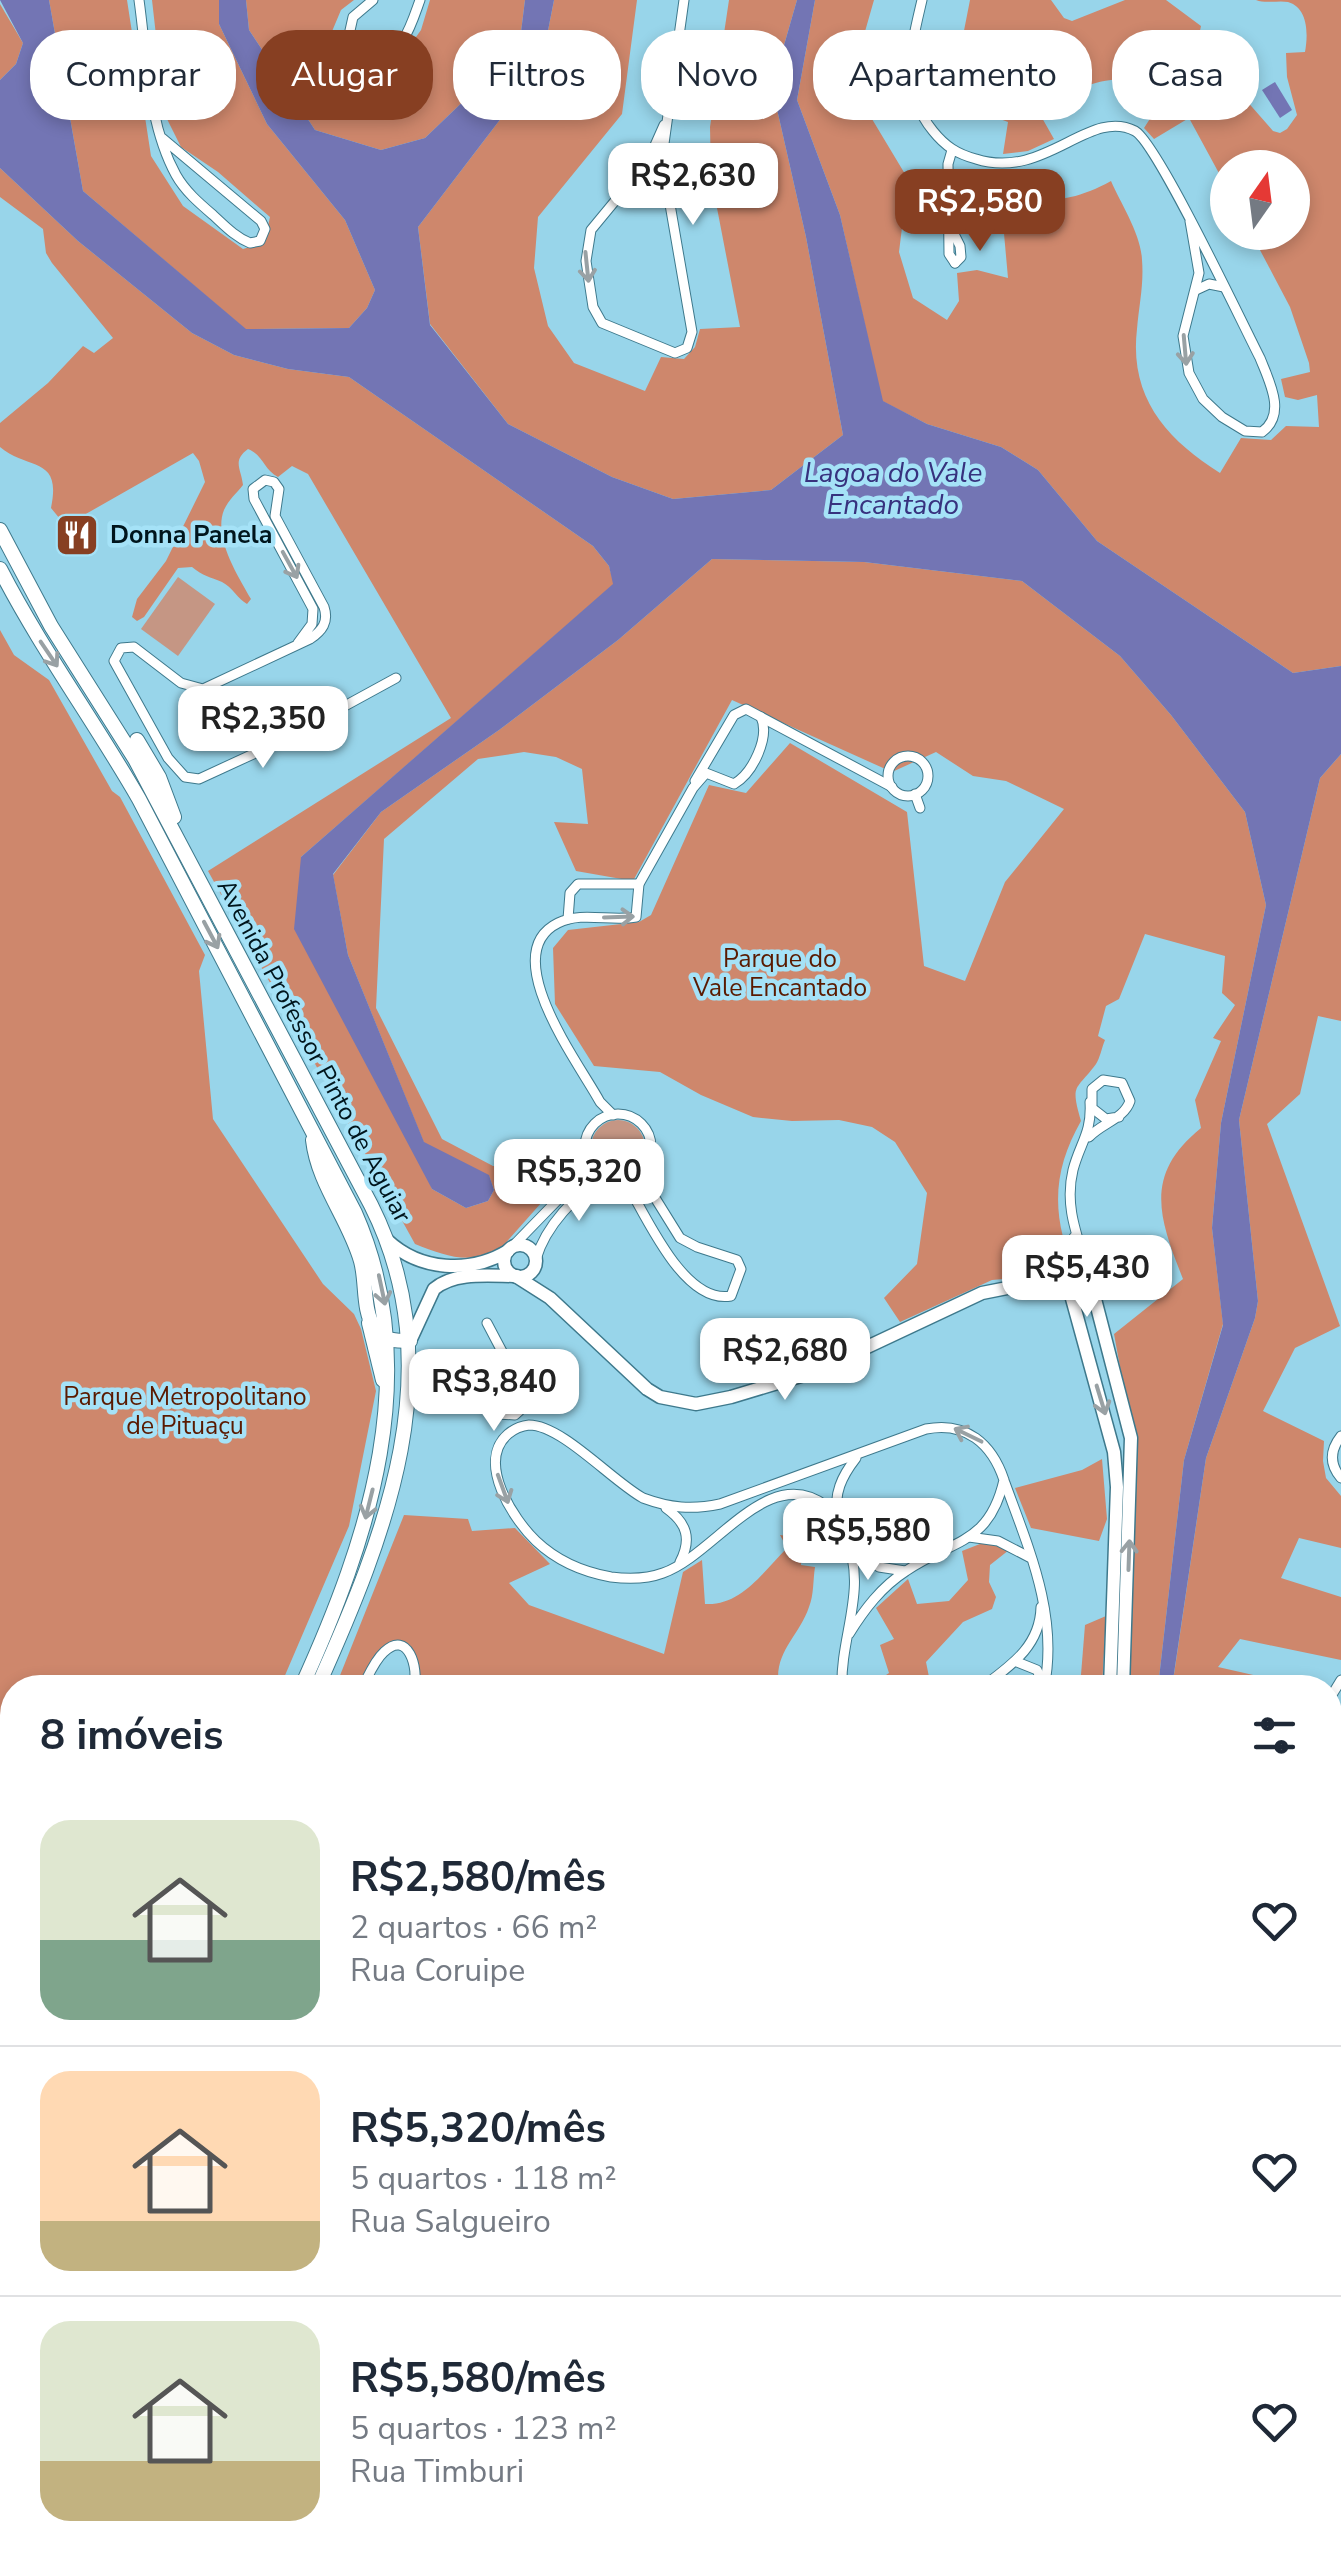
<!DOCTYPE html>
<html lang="pt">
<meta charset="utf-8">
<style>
body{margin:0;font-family:"Nunito Sans",sans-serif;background:#f2f2f3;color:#1f2937;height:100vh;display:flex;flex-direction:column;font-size:38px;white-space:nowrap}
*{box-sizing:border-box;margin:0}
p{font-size:32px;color:#747a83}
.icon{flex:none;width:55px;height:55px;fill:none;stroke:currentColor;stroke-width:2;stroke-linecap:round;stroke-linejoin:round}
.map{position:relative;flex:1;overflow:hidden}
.details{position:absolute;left:0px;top:1675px;width:1342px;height:890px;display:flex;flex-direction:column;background:#fff;border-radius:40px 40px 0 0;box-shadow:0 5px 15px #0003}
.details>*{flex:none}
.hud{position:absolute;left:30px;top:30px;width:1282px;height:90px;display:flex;gap:20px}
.needle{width:65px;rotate:14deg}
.tools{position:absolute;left:1210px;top:150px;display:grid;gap:20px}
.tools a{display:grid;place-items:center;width:100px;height:100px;border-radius:50%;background:#fff;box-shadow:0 5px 15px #0003;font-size:50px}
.price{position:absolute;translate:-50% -85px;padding:0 22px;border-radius:20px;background:#fff;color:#222;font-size:32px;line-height:65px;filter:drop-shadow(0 2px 5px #0008)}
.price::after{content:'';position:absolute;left:50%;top:60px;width:30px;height:22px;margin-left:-15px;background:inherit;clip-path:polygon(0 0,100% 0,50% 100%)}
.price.active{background:#873f22;color:#fff}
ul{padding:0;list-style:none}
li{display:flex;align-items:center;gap:30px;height:250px;padding:0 40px}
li+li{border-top:2px solid #e0e1e3}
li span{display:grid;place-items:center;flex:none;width:280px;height:200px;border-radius:30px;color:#555}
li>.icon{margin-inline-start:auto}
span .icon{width:120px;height:120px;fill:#fffc;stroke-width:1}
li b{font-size:42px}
h2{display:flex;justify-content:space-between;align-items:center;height:120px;padding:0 40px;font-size:42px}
.tag{padding:0 35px;border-radius:40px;background:#fff;box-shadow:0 5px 15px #0003;font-size:35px;line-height:90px}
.tag.active{background:#873f22;color:#fff}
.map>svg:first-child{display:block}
.green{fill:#c59684}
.forest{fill:#ce876c}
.water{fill:#7375b4}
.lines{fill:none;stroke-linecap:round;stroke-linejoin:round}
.stream{stroke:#7375b4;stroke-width:2.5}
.street-casing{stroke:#3e798c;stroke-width:11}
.secondary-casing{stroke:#3e798c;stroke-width:15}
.primary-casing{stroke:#3e798c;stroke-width:16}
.street{stroke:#fff;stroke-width:9}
.secondary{stroke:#fff;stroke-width:12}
.primary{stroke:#fff;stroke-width:14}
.oneway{stroke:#99a1a4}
.labels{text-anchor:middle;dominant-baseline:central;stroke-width:9;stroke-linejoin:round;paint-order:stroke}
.poi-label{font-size:25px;font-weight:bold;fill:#00151c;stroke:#a5e2f7;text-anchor:start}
.park-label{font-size:25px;fill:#5a1a00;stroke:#a5e2f7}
.street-label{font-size:25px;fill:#00151c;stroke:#a5e2f7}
.water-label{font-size:28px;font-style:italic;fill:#37327e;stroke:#a5e2f7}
</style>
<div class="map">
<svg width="1341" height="2565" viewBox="0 0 1341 2565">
<rect width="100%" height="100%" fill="#98d5ea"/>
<g class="green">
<path d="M178 577 215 604 178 656 141 629Z"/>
<circle cx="618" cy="1147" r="27"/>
<path d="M893 2553 894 2552 988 2553 974 2565H880Z"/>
</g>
<g class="forest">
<path d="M49 0H127L151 156 183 206 243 249 264 243 270 217 218 172 181 147 165 115 152 0H219V24L267 124 345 220 375 290 367 308 349 328 245 329 83 191Z"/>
<path d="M246 0H354L341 10 325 48 351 73 389 75 421 30 430 0H525L519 48 425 138 381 150 315 130 249 30Z"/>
<path d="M554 0H637L622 114 538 217 534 268 548 326 574 363 645 391 661 357 684 359 695 347 700 329 740 327 711 177 710 127 729 0H797L772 87 806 237 843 435 771 490 673 499 612 477 508 424 430 324 418 227 541 66Z"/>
<path d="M815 0H874L854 70 872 119 908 179 899 252 913 298 947 320 959 301 957 273 977 270 1008 278 1001 200C1045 202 1071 203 1111 181 1121 204 1141 234 1142 260 1144 284 1139 305 1137 329 1129 397 1166 439 1220 473L1241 438 1271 440 1286 426 1319 427 1317 395 1298 400 1285 397 1281 379 1310 372 1309 363 1290 307 1251 233 1292 232V168H1228L1227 188 1189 118 1154 139 1144 128 1166 94C1123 63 1079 87 1037 109L1054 139 1028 151 1003 154 1008 122C971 108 963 104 953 64H920L925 45 960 51 970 0H1051L1064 18 1072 21 1125 0H1166L1201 26 1198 40 1201 47 1219 57 1215 74 1225 88 1238 91 1273 131 1280 133 1287 129 1297 115 1287 77 1286 53 1305 52C1308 36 1309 8 1288 2 1278 0 1266 4 1256 0H1341V666L1293 673 1097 541 1038 470 1001 447 927 424 882 401 840 215 797 100Z"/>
<path d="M0 4 23 43 16 64 0 80Z"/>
<path d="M0 168 78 241 192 333 234 355 288 369 349 377 593 546 609 566 614 584 301 857 432 1189 466 1208 488 1201 494 1190 489 1176 424 1143 348 955 333 875 381 812 499 730 618 640 712 559 864 562 1022 581 1120 656 1171 715 1245 812 1266 905 1221 1123 1212 1228 1223 1324 1184 1460 1158 1687H1128L1135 1449 1114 1334 1183 1279C1159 1218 1143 1175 1201 1128L1195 1100 1221 1041 1213 1038 1235 1005 1222 993 1225 956 1145 934 1119 999 1106 1006 1098 1036 1105 1040C1102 1047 1100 1058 1096 1064 1076 1091 1070 1083 1081 1121 1060 1158 1052 1194 1063 1237L1028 1277 992 1280 900 1322 884 1298 917 1264 927 1193 895 1142 872 1127 839 1120 792 1121 753 1117 701 1095 660 1072 594 1066 555 1004 553 948 568 930 639 922 651 915 709 785 746 793 790 743 907 812 924 966 965 981 1005 882 1064 809 1006 781 973 776 936 752 892 772 732 700 633 881 576 871 554 822 588 824 582 769 556 757 524 752 478 759 384 839 376 1008 442 1139 493 1166H574L503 1246C473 1267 446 1256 415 1244L208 871 451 718 308 474 292 466 278 477C264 470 263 455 248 449 232 461 241 468 243 485 236 494 229 499 224 510 213 537 238 576 251 599L247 604C238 599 232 587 222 582 210 577 203 576 192 567L178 568 144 617 137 621 132 617 137 599 166 561 205 482 199 461 193 453 77 519H60L51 508C62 455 28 471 0 447V423L48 383 83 346 94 353 113 338 52 263 46 253 43 229 0 197Z"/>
<path d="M0 630 14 655 49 680 112 791 120 797 205 955 199 971 213 1119 323 1284 354 1314 361 1329 376 1391 349 1526 280 1687 12 1688V2174L0 2173Z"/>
<path d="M1341 754V1021L1318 1016 1300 1094 1267 1124 1340 1326 1295 1348 1263 1411 1324 1441 1323 1461 1326 1478 1341 1496V1548L1299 1538 1281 1578 1341 1597V1660L1240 1639 1218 1667 1306 1687 1172 1688 1206 1458 1255 1318 1258 1301 1239 1120 1320 778Z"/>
<path d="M1102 1459 1107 1519 1099 1541 1031 1528 1015 1488 1082 1470Z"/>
<path d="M404 1515 468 1519 472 1531 515 1528 550 1564 509 1583 529 1605 664 1654 683 1572 702 1560 705 1604C741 1606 763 1572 787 1548L780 1535 803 1538 801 1565 815 1567C813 1579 814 1595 809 1607 799 1637 773 1652 779 1687H417C418 1667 418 1656 401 1644L382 1647 358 1687 335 1688Z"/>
<path d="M985 1542 1004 1545 1009 1550 990 1565 989 1582 996 1597 992 1609 963 1622 926 1662 931 1687 876 1688 877 1681 889 1673 880 1645 894 1639 876 1608 908 1579 917 1604 949 1601 968 1580 962 1551Z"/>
<path d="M1106 1616 1102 1687H1080L1085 1625Z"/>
<path d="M1330 1864 1341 1880V2094L1334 2098 1330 2087Z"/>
<path d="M1341 2153V2264L1330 2277V2175Z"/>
<path d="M522 2553 576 2552V2553C559 2565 542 2560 522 2553Z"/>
<path d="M671 2553H783L785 2565H671Z"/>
<path d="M996 2553V2552L1142 2553 1140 2565H982Z"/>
</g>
<g class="water">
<path d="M0 0H49L83 191 246 329 349 328 367 308 375 290 345 220 267 124 219 24V0H246L249 30 315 130 381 150 425 138 519 48 525 0H554L541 66 418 227 430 325 508 424 612 477 673 499 771 490 843 435 806 237 772 87 797 0H815L797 100 840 215 883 401 927 424 1001 447 1038 470 1097 541 1293 673 1341 666V754L1320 778 1239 1120 1258 1301 1255 1318 1206 1458 1172 1687H1158L1184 1460 1223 1325 1212 1228 1221 1123 1266 905 1245 812 1171 715 1120 656 1022 581 864 562 712 559 618 640 499 730 381 812 333 874 348 955 424 1142 489 1175 494 1190 488 1201 466 1208 432 1189 294 929 301 857 613 584 609 566 593 546 349 377 288 369 234 355 192 333 78 241 0 168V80L16 64 23 43Z"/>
<path d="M1275 82 1292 110 1280 118 1262 90Z"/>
</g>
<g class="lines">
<g class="stream">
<path d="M1330 2044 1340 2057 1341 2066"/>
<path d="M1330 2196 1341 2189"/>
<path d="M1107 2565 1112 2552"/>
</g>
<g class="street-casing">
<g id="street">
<path d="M139 0C147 57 148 124 176 175 185 191 199 203 213 215 224 225 235 237 250 243L260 241 265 229 261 221 162 138"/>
<path d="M373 0 353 17 349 35 357 51 373 60C403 56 411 25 420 0"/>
<path d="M922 0C911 47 899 89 933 131 945 146 957 154 976 159 1045 181 1089 107 1135 131 1157 143 1242 323 1260 358 1269 381 1287 414 1262 432L1245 431 1222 417 1203 399 1189 373 1183 336 1199 273 1190 221"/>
<path d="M664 125 648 161 591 230 586 261 593 307 602 323 675 353 687 348 692 332 662 158 684 0"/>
<path d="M952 150 948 164 949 254 955 263"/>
<path d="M950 226 960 246 961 257 955 263"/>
<path d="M1196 290 1209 284 1224 287"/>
<path d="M298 643 312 624 313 609 254 499 253 489 265 480 274 482 279 489 275 516 324 607C329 622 322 631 310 639L203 689 181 683 134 647 121 648 114 661 168 758 185 777 199 779 277 743 396 678"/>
<circle cx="908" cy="776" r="20"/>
<path d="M695 781 734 715 746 709 892 787"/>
<path d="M915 794 920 808"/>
<path d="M568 919 570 893 578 884H639"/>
<circle cx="618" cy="1147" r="33"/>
<path d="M613 1115 600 1102C581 1066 495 954 558 923 582 911 611 922 636 917L639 884 693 788 706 773 734 784C753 773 770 737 761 717"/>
<path d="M1089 1137C1102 1123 1124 1119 1130 1101L1122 1083 1103 1080 1092 1089V1108L1106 1119 1119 1117"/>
<path d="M624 1179C645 1213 683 1305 731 1296L741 1269 737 1260 697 1247 680 1238 639 1172"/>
<path d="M510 1249 577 1180 590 1163"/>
<path d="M536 1259C546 1225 575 1196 604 1176"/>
<path d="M1088 1272C1078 1237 1064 1207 1073 1170 1080 1143 1092 1133 1090 1102"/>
<path d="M1056 1277 1066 1266 1074 1237"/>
<path d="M449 1369 497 1414 515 1415 526 1405V1397L487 1323"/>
<path d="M1341 1436C1330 1450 1329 1464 1341 1478"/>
<path d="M1005 1483C1029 1549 1059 1617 1044 1688"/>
<path d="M666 1508C687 1523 692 1539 680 1562"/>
<path d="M838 1517C833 1494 842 1476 856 1458"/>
<path d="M969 1537 998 1541 1029 1557"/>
<path d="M851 1548 879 1567 905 1571"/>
<path d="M1017 1662 1037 1670 1043 1684"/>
<path d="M362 1688C368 1677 374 1661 384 1652 408 1629 419 1668 414 1688"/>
<path d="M842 1688C840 1636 868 1589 846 1538 841 1526 837 1515 826 1506 768 1462 715 1555 663 1573 647 1579 627 1579 611 1577 583 1572 556 1560 536 1541 513 1519 476 1462 508 1434 514 1429 520 1426 529 1425 562 1425 612 1481 643 1498 670 1508 692 1510 720 1504L926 1429C966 1421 992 1444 1004 1480 989 1545 953 1539 906 1571 881 1587 864 1610 849 1634"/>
<path d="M981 1688C1010 1666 1040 1647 1041 1607"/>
<path d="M1330 1698 1341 1680"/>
<path d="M0 2337 12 2341"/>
<path d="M1330 2355 1341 2342"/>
<path d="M3 2364 12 2344"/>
<path d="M1330 2452 1341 2463"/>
<path d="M1330 2490 1336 2485"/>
<path d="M496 2552 528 2565"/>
<path d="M1155 2552 1165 2565"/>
<path d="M201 2565 207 2552"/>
<path d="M578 2565 584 2552"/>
<path d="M1234 2565 1251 2552"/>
</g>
</g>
<g class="secondary-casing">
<g id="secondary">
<path d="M387 1240C420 1271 470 1274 508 1251"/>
<circle cx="520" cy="1261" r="16"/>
<path d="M517 1277 550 1298 647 1389 660 1397 696 1404 731 1397 814 1372 982 1293 1088 1272 1131 1438 1123 1688"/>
<path d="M1055 1279 1071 1295 1114 1452 1117 1487 1110 1688"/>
<path d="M410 1341 434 1289C455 1271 491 1276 517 1276"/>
<path d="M1330 2105 1341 2100"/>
<path d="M1330 2119 1341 2113"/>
<path d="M834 2565 847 2552"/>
<path d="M865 2565 877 2552"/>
</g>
</g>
<g class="primary-casing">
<g id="primary">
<path d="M0 530 51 626 135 759 371 1205C453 1368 386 1534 317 1688"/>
<path d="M0 569C41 649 95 722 139 799L355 1213C425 1371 369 1539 301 1688"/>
<path d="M137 740 159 777 174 817"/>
<path d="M313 1140C318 1184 349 1219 361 1261 367 1283 362 1310 375 1329 383 1341 397 1341 410 1341"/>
<path d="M369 1323 383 1380"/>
<path d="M379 2552 389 2565"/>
<path d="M398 2552 409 2565"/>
</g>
</g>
<use href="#street" class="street"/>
<use href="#secondary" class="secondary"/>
<use href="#primary" class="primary"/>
</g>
<defs><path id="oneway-shaft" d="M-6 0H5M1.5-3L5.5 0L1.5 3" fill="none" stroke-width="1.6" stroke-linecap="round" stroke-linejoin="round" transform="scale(2.5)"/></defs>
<g class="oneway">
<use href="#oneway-shaft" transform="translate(587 267) rotate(84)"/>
<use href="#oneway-shaft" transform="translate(1185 350) rotate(85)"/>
<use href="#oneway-shaft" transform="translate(290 565) rotate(61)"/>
<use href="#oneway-shaft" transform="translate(49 654) rotate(56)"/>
<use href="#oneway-shaft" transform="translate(619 917) rotate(-2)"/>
<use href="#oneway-shaft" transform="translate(211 935) rotate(62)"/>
<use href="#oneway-shaft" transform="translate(382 1290) rotate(78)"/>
<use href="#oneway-shaft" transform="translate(1101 1400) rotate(73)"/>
<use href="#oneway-shaft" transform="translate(968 1435) rotate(-154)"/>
<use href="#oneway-shaft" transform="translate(503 1489) rotate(70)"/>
<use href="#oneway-shaft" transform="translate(369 1504) rotate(104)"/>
<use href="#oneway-shaft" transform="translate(1129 1555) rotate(-88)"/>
</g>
<defs>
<g id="restaurant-square" transform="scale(2.25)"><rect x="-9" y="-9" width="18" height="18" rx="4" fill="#873f22" stroke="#a5e2f7"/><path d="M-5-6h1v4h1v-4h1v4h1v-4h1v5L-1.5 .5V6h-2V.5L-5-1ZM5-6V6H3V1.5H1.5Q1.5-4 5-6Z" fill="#fff"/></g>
</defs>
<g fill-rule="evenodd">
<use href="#restaurant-square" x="77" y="535"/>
</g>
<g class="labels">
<g class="poi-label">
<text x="110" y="535">Donna Panela</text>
</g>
<g class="park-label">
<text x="780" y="959">Parque do<tspan x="780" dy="29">Vale Encantado</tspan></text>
<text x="185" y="1397">Parque Metropolitano<tspan x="185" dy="29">de Pituaçu</tspan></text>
</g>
<g class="street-label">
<text transform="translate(314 1051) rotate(62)">Avenida Professor Pinto de Aguiar</text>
</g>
<g class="water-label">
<text x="893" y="473">Lagoa do Vale<tspan x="893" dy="32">Encantado</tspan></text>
</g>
</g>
</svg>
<div class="tools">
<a><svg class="needle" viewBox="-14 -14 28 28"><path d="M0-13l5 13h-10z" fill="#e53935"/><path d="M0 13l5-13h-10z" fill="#747a83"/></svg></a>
</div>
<b class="price" style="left:693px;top:228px">R$2,630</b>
<b class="price active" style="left:980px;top:254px">R$2,580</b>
<b class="price" style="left:263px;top:771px">R$2,350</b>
<b class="price" style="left:579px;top:1224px">R$5,320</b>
<b class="price" style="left:1087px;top:1320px">R$5,430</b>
<b class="price" style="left:785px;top:1403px">R$2,680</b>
<b class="price" style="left:494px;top:1434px">R$3,840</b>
<b class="price" style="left:868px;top:1583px">R$5,580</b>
<div class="hud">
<a class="tag">Comprar</a>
<a class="tag active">Alugar</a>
<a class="tag">Filtros</a>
<a class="tag">Novo</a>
<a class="tag">Apartamento</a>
<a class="tag">Casa</a>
</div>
<section class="details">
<h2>8 imóveis<svg class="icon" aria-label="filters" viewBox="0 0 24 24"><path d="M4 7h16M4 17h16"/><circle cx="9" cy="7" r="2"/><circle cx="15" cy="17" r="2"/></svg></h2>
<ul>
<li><span style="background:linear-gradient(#dfe7d0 60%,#7fa58c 0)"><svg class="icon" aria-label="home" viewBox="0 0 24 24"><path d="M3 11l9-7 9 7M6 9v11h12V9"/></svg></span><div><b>R$2,580/mês</b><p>2 quartos · 66 m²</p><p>Rua Coruipe</p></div><svg class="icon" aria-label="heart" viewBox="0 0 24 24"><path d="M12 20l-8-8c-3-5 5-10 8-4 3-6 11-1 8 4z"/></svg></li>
<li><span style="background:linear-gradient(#ffd9b3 75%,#c2b280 0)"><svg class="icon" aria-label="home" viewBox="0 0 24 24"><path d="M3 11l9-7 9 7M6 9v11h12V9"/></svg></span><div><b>R$5,320/mês</b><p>5 quartos · 118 m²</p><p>Rua Salgueiro</p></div><svg class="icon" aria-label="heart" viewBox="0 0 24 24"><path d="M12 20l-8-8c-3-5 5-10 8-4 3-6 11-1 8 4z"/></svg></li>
<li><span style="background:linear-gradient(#dfe7d0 70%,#c2b280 0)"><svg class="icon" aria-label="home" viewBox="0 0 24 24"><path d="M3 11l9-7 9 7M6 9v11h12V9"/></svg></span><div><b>R$5,580/mês</b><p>5 quartos · 123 m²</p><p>Rua Timburi</p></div><svg class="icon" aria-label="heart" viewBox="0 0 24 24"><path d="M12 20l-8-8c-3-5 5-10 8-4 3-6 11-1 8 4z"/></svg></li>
</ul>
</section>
</div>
